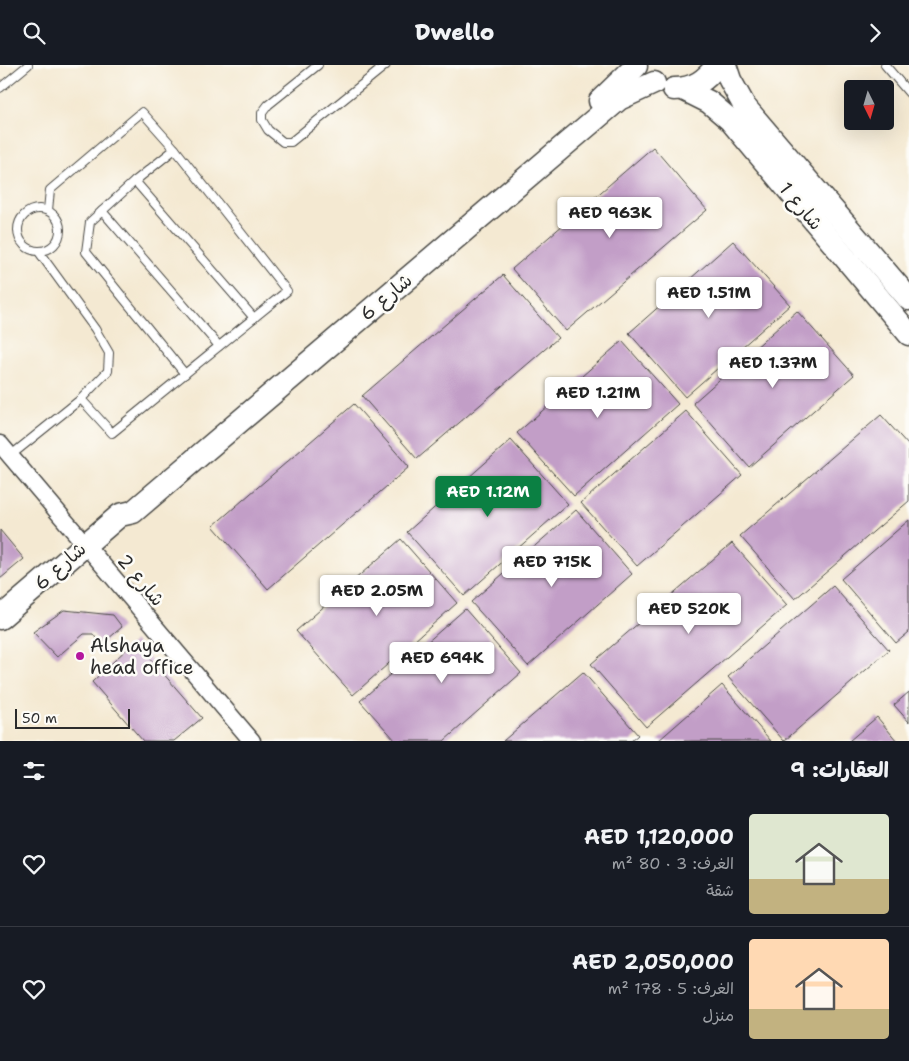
<!DOCTYPE html>
<html lang="ar">
<meta charset="utf-8">
<style>
body{margin:0;font-family:"Shantell Sans","Playpen Sans Arabic",sans-serif;background:#20242c;color:#f1f3f6;direction:rtl;height:100vh;display:flex;flex-direction:column;font-size:19px;white-space:nowrap}
*{box-sizing:border-box;margin:0}
p{font-size:16px;color:#9ea1a6}
.icon{flex:none;width:28px;height:28px;fill:none;stroke:currentColor;stroke-width:2;stroke-linecap:round;stroke-linejoin:round}
.map{position:relative;height:676px;overflow:hidden;direction:ltr}
.sheet{display:flex;flex-direction:column;background:#171b24;flex:1}
.sheet>*{flex:none}
.needle{width:32px;rotate:175deg}
.fabs{position:absolute;left:844px;top:15px;display:grid;gap:10px}
.fabs a{display:grid;place-items:center;width:50px;height:50px;border-radius:5px;background:#171b24;box-shadow:0 5px 20px #0002;font-size:25px}
.scale{position:absolute;left:15px;bottom:12px;width:115px;box-sizing:border-box;padding-left:5px;border:2px solid #2b2b2b;border-top:0;font-size:14px;line-height:18px;white-space:nowrap;color:#2b2b2b;-webkit-text-stroke:4px #fdfcf7;paint-order:stroke}
.price{position:absolute;translate:-50% -42px;padding:0 11px;border-radius:5px;background:#fff;color:#222;font-size:16px;line-height:32px;filter:drop-shadow(0 1px 2px #0008)}
.price::after{content:'';position:absolute;left:50%;top:30px;width:15px;height:11px;margin-left:-8px;background:inherit;clip-path:polygon(0 0,100% 0,50% 100%)}
.price.selected{background:#0b8043;color:#fff}
ul{padding:0;list-style:none}
li{display:flex;align-items:center;gap:15px;height:125px;padding:0 20px}
li+li{border-top:1px solid #363941}
li span{display:grid;place-items:center;flex:none;width:140px;height:100px;border-radius:5px;color:#555}
li>.icon{margin-inline-start:auto}
span .icon{width:60px;height:60px;fill:#fffc;stroke-width:1}
li b{font-size:21px}
h2{display:flex;justify-content:space-between;align-items:center;height:60px;padding:0 20px;font-size:21px}
header{display:flex;justify-content:space-between;align-items:center;height:65px;padding:0 20px;background:#171b24;font-size:22px;font-weight:800}
.map>svg:first-child{display:block}
.building{fill:#c29ec7}
.lines{fill:none;stroke-linecap:round;stroke-linejoin:round}
.lane-casing{stroke:#494844;stroke-width:10}
.street-casing{stroke:#494844;stroke-width:19}
.secondary-casing{stroke:#494844;stroke-width:25}
.lane{stroke:#fff;stroke-width:8}
.street{stroke:#fff;stroke-width:16}
.secondary{stroke:#fff;stroke-width:22}
.poi-dot{fill:#b5179e;stroke:#fdfcf7;stroke-width:2}
.labels{text-anchor:middle;dominant-baseline:central;stroke-width:5;stroke-linejoin:round;paint-order:stroke}
.street-label{font-size:19px;fill:#2b2b2b;stroke:#fdfcf7}
.poi-label{font-size:19px;fill:#2b2b2b;stroke:#fdfcf7;text-anchor:start}
</style>
<header><svg class="icon" aria-label="forward" viewBox="0 0 24 24"><path d="M9 5l7 7-7 7"/></svg>Dwello<svg class="icon" aria-label="search" viewBox="0 0 24 24"><circle cx="10" cy="10" r="6"/><path d="M15 15l6 6"/></svg></header>
<div class="map">
<svg width="909" height="676" viewBox="0 0 909 676">
<rect width="100%" height="100%" fill="#fdfcf7"/>
<filter id="ink" filterUnits="userSpaceOnUse"><feTurbulence type="fractalNoise" baseFrequency=".02" numOctaves="2"/><feDisplacementMap in="SourceGraphic" scale="10" xChannelSelector="R" yChannelSelector="G"/><feConvolveMatrix kernelMatrix="1 2 1 2 8 2 1 2 1" color-interpolation-filters="sRGB"/></filter>
<filter id="wash" filterUnits="userSpaceOnUse"><feTurbulence type="fractalNoise" baseFrequency=".0096" numOctaves="4" result="noise"/><feDisplacementMap in="SourceGraphic" scale="20" xChannelSelector="R" yChannelSelector="G"/><feGaussianBlur stdDeviation="1.12" result="paint"/><feColorMatrix in="noise" values="0 0 0 0 0 0 0 0 0 0 0 0 0 0 0 0 0 1.4 0 .05"/><feComposite in="paint" operator="in"/></filter>
<g filter="url(#wash)">
<rect width="100%" height="100%" fill="#f4e9d2"/>
<g id="blocks">
<g class="building">
<path d="M653 82 707 145 566 266 512 204Z"/>
<path d="M733 176 790 240 685 332 629 268Z"/>
<path d="M503 210 558 273 417 394 362 331Z"/>
<path d="M797 246 854 310 749 402 693 338Z"/>
<path d="M622 276 678 339 574 431 517 368Z"/>
<path d="M354 339 409 402 268 524 213 461Z"/>
<path d="M686 346 742 410 637 501 581 438Z"/>
<path d="M881 350 909 381V436L795 534 740 471Z"/>
<path d="M511 375 568 439 464 531 407 467Z"/>
<path d="M576 445 632 509 528 601 471 537Z"/>
<path d="M909 455V567L896 578 841 514Z"/>
<path d="M0 465 24 494 0 514Z"/>
<path d="M401 474 457 538 353 630 296 566Z"/>
<path d="M732 478 787 540 646 662 591 599Z"/>
<path d="M833 521 889 585 784 676 728 612Z"/>
<path d="M465 544 521 608 444 676H396L360 636Z"/>
<path d="M64 545 113 550 122 562 101 580 93 569H84L57 592 33 567Z"/>
<path d="M135 576 202 653 174 676H143L92 617Z"/>
<path d="M583 607 638 670 631 676H503Z"/>
<path d="M722 620 771 676H658Z"/>
<path d="M909 627V657L894 640Z"/>
<path d="M877 652 897 676H849Z"/>
</g>
</g>
</g>
<g filter="url(#ink)">
<use href="#blocks" fill-opacity="0" stroke="#494844" stroke-width="1"/>
<g class="lines">
<g class="lane-casing">
<g id="lane">
<path d="M318 0 268 40 262 48V55L268 65 283 77H291L386 0"/>
<path d="M885 0 909 28"/>
<path d="M0 23 28 0"/>
<path d="M175 84 135 116 90 157 86 187 185 309"/>
<path d="M135 116 254 253"/>
<circle cx="39" cy="165" r="21"/>
<path d="M48 145 50 125 142 47 175 84 287 226 112 368 81 334"/>
<path d="M102 146 219 281"/>
<path d="M10 391 81 334 108 306 109 288 95 264 39 187"/>
</g>
</g>
<g class="street-casing">
<path id="street" d="M0 379 252 676"/>
</g>
<g class="secondary-casing">
<g id="secondary">
<path d="M725 0 730 15 745 42 909 234"/>
<path d="M674 24C694 24 706 15 717 0"/>
<path d="M683 24 709 37 730 55 909 269"/>
<path d="M600 36 636 1"/>
<path d="M0 553 120 450 133 447 619 34 654 18"/>
</g>
</g>
<use href="#lane" class="lane"/>
<use href="#street" class="street"/>
<use href="#secondary" class="secondary"/>
</g>
</g>
<circle class="poi-dot" cx="80" cy="591" r="5"/>
<g class="labels">
<g class="street-label">
<text transform="translate(801 141) rotate(50)">شارع 1</text>
<text transform="translate(386 232) rotate(-40)">شارع 6</text>
<text transform="translate(60 501) rotate(-41)">شارع 6</text>
<text transform="translate(141 515) rotate(50)">شارع 2</text>
</g>
<g class="poi-label">
<text x="90" y="580">Alshaya<tspan x="90" dy="22">head office</tspan></text>
</g>
</g>
</svg>
<div class="fabs">
<a><svg class="needle" viewBox="-14 -14 28 28"><path d="M0-13l5 13h-10z" fill="#e53935"/><path d="M0 13l5-13h-10z" fill="#9ea1a6"/></svg></a>
</div>
<div class="scale">50 m</div>
<b class="price" style="left:610px;top:174px">AED 963K</b>
<b class="price" style="left:709px;top:254px">AED 1.51M</b>
<b class="price" style="left:773px;top:324px">AED 1.37M</b>
<b class="price" style="left:598px;top:354px">AED 1.21M</b>
<b class="price selected" style="left:488px;top:453px">AED 1.12M</b>
<b class="price" style="left:552px;top:523px">AED 715K</b>
<b class="price" style="left:377px;top:552px">AED 2.05M</b>
<b class="price" style="left:689px;top:570px">AED 520K</b>
<b class="price" style="left:442px;top:619px">AED 694K</b>
</div>
<section class="sheet">
<h2>العقارات: 9<svg class="icon" aria-label="filters" viewBox="0 0 24 24"><path d="M4 7h16M4 17h16"/><circle cx="9" cy="7" r="2"/><circle cx="15" cy="17" r="2"/></svg></h2>
<ul>
<li><span style="background:linear-gradient(#dfe7d0 65%,#c2b280 0)"><svg class="icon" aria-label="home" viewBox="0 0 24 24"><path d="M3 11l9-7 9 7M6 9v11h12V9"/></svg></span><div><b>AED 1,120,000</b><p>الغرف: 3 · 80 m²</p><p>شقة</p></div><svg class="icon" aria-label="heart" viewBox="0 0 24 24"><path d="M12 20l-8-8c-3-5 5-10 8-4 3-6 11-1 8 4z"/></svg></li>
<li><span style="background:linear-gradient(#ffd9b3 70%,#c2b280 0)"><svg class="icon" aria-label="home" viewBox="0 0 24 24"><path d="M3 11l9-7 9 7M6 9v11h12V9"/></svg></span><div><b>AED 2,050,000</b><p>الغرف: 5 · 178 m²</p><p>منزل</p></div><svg class="icon" aria-label="heart" viewBox="0 0 24 24"><path d="M12 20l-8-8c-3-5 5-10 8-4 3-6 11-1 8 4z"/></svg></li>
</ul>
</section>
